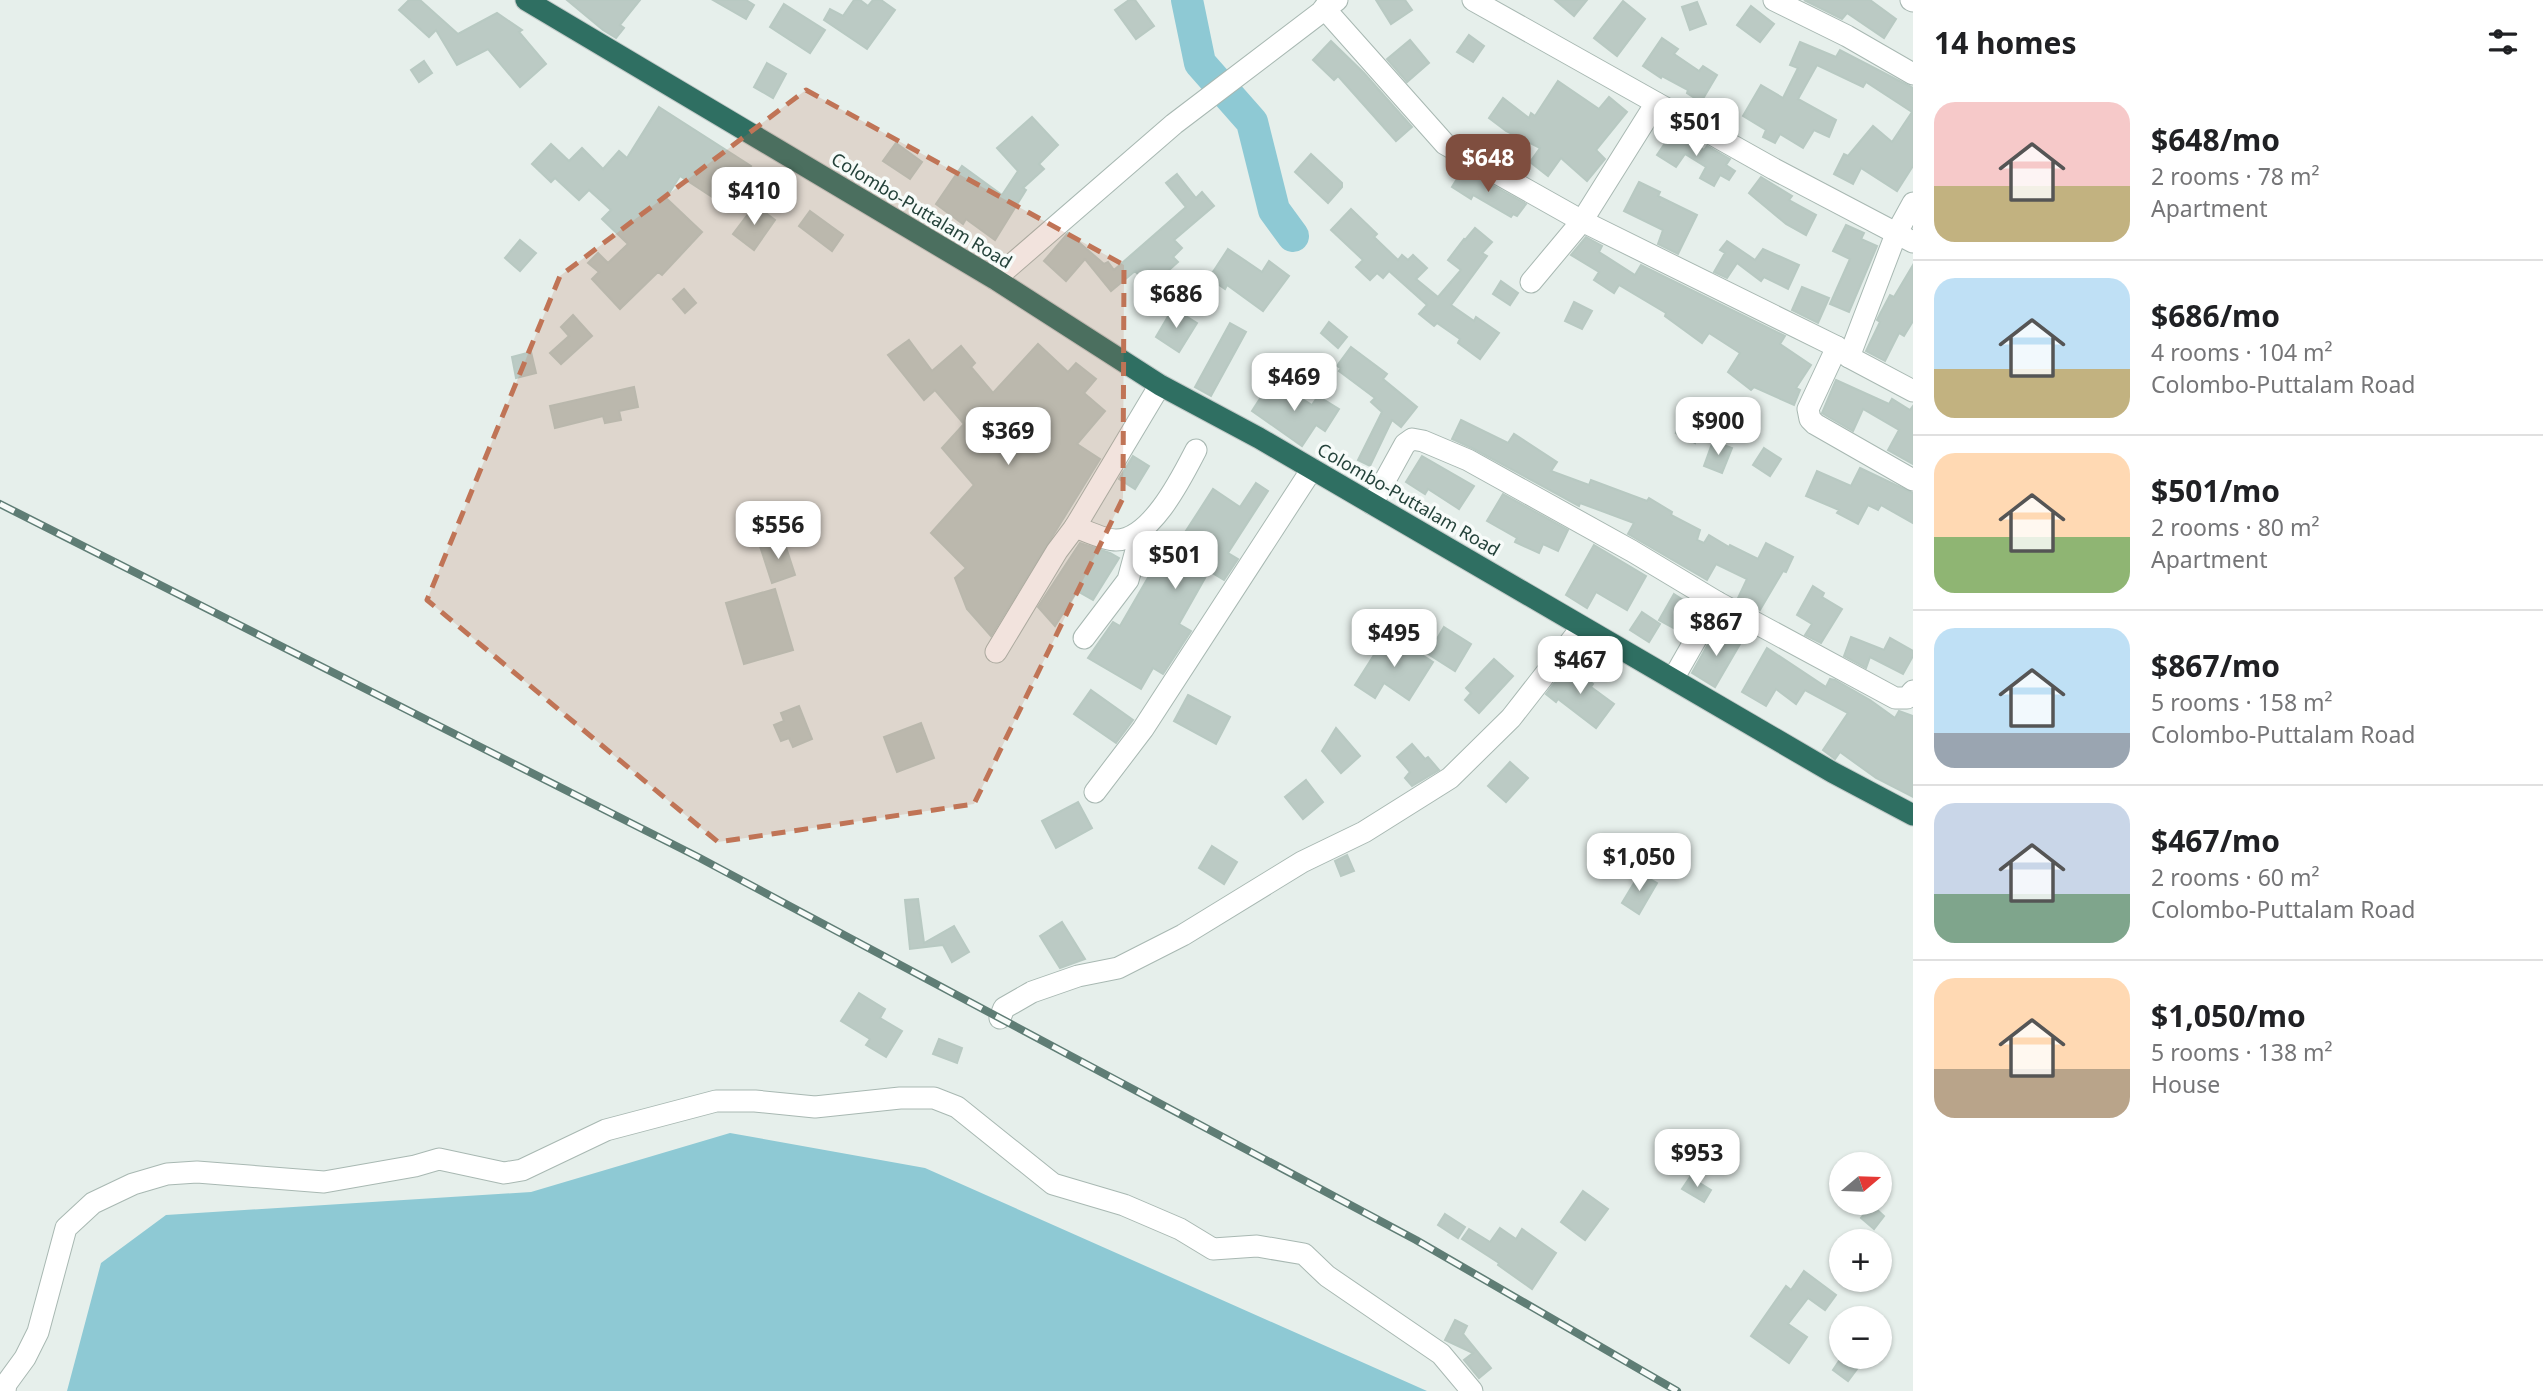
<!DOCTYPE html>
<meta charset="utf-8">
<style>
body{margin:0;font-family:"Noto Sans",sans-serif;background:#f6f6f6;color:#202124;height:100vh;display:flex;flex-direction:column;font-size:26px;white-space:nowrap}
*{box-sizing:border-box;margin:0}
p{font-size:23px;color:#757577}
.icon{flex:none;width:38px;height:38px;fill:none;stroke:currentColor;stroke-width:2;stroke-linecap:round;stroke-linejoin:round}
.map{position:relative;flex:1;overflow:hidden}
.side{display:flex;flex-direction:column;background:#fff;width:630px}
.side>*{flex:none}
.needle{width:46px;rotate:71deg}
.buttons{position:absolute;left:1829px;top:1152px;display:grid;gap:14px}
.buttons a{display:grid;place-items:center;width:63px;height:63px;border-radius:50%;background:#fff;box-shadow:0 2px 5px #0004;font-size:35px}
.price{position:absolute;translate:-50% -60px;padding:0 16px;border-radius:14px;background:#fff;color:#222;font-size:23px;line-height:46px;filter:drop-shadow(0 2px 4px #0008)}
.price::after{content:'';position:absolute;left:50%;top:42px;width:21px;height:16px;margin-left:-10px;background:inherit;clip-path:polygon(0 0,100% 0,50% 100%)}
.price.current{background:#7f4e3f;color:#fff}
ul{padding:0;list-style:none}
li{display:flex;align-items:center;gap:21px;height:175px;padding:0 21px}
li+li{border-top:2px solid #e0e0e0}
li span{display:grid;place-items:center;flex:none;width:196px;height:140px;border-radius:21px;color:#555}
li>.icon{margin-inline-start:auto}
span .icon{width:84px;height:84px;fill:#fffc;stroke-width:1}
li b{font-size:30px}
h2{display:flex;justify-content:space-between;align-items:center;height:84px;padding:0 21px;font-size:30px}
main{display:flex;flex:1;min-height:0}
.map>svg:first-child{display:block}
.water{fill:#8ec9d4}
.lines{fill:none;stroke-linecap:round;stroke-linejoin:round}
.river{stroke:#8ec9d4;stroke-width:32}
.building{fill:#bbcac4;stroke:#b8c9c2;stroke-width:2}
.minor-casing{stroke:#a8b8b2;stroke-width:23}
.highway-casing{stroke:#c2cac8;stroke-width:23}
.minor{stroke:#fff;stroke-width:21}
.highway{stroke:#2f6f62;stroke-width:21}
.rail-casing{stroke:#5f7d75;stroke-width:8}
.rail{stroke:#f7fbf9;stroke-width:5;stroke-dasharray:16;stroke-linecap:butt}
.marked{fill:#c07456;fill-opacity:0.2;stroke:#c07456;stroke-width:5;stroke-dasharray:14 9;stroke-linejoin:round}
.labels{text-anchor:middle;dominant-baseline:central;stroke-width:7;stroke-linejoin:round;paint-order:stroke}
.street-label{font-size:18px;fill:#24423a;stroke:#f7fbf9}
</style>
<main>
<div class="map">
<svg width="1913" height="1391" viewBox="0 0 1913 1391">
<rect width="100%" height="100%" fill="#e6efeb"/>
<path class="water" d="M730 1133 925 1168 1427 1391H67L101 1263 166 1215 531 1192Z"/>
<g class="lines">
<path class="river" d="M1187 0 1200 63 1252 122 1274 210 1293 236"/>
</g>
<g class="building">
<path d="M409 0H420L458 34 497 13 522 30 519 32 546 64 520 87 488 49 457 65 436 30 429 37 399 10Z"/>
<path d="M567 0H640L620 25 624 28 616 38 603 30Z"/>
<path d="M713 0H746L754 5 746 19Z"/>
<path d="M854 0H860L868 6 873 0H881L895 10 867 49 824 20 830 9 843 16Z"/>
<path d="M1129 0H1135L1154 26 1136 39 1115 10Z"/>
<path d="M1376 0H1405L1412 10 1391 24Z"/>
<path d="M1555 0H1587L1574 16Z"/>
<path d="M1804 0H1870L1896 19 1884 38 1847 13 1842 19Z"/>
<path d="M1623 1 1645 19 1617 56 1594 38Z"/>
<path d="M1697 2 1706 24 1690 30 1682 7Z"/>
<path d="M784 4 825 30 810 53 770 27Z"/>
<path d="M1751 6 1774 24 1760 42 1737 25Z"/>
<path d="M1469 35 1484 46 1473 62 1457 52Z"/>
<path d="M1662 38 1678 49 1674 54 1699 71 1703 66 1717 75 1701 102 1687 93 1688 90 1662 76 1661 78 1643 66Z"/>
<path d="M1410 40 1429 63 1407 82 1387 59Z"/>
<path d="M1331 41 1364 73 1412 127 1396 141 1338 76 1334 80 1313 60Z"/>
<path d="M1800 42 1836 57 1840 50 1913 88V166L1897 191 1861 168 1853 184 1834 174 1844 154 1848 156 1873 126 1892 142 1912 112 1866 82 1863 87 1817 65 1798 99 1836 120 1829 137 1814 130 1803 148 1780 134 1775 143 1763 137 1766 130 1743 116 1761 85 1783 98 1798 68 1790 65Z"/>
<path d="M424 61 432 73 419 82 411 70Z"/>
<path d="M767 63 786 74 773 98 754 87Z"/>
<path d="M1558 81 1599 109 1609 97 1627 112 1596 150 1605 159 1587 181 1561 158 1548 176 1530 162 1540 148 1506 131 1489 118 1503 98 1529 118 1531 113 1535 116Z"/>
<path d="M659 107 751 166 736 190 739 192 726 206 680 176 666 198 702 232 662 275 658 272 620 309 592 279 599 272 588 263 598 253 608 263 628 244 602 219 611 210 589 190 579 200 555 178 551 182 532 164 551 144 569 161 582 148 603 169 619 151 627 158Z"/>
<path d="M1032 117 1058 145 1039 164 1044 169 1023 188 1026 190 995 240 966 219 963 224 936 204 962 166 1002 195 1018 171 997 148Z"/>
<path d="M1674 130 1704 150 1707 146 1730 159 1726 165 1735 171 1729 180 1720 175 1714 186 1700 178 1706 167 1685 154 1676 167 1657 155Z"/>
<path d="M896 143 922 162 910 179 883 161Z"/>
<path d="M1311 154 1342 183V187L1328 203 1295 172Z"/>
<path d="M1463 169 1526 204 1517 216 1513 214 1511 217 1473 195 1471 199 1452 187Z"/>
<path d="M1177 174 1196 198 1202 192 1214 206 1174 240 1182 248 1173 257 1178 262 1150 287 1135 271 1111 291 1085 259 1066 281 1044 261 1068 233 1104 264 1108 262 1114 270 1186 207 1166 183Z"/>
<path d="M1761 177 1792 196 1789 200 1816 215 1806 235 1786 224 1749 193Z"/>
<path d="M1639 182 1660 192 1658 196 1697 215 1678 254 1658 244 1663 230 1624 211Z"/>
<path d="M755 205 775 220 754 250 733 234Z"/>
<path d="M1351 209 1377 234 1374 237 1398 260 1402 255 1408 260 1413 255 1427 268 1416 279 1438 297 1461 270 1448 260 1464 239 1465 240 1475 228 1492 242 1482 253 1487 256 1451 305 1474 321 1476 317 1499 333 1480 359 1458 343 1460 339 1437 323 1434 326 1419 314 1427 305 1389 271 1383 278 1377 273 1370 280 1356 267 1363 260 1331 230Z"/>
<path d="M810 211 843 235 832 251 799 226Z"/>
<path d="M1846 225 1864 233 1861 239 1877 246 1849 312 1830 304 1850 259 1833 251Z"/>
<path d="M1586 237 1602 246 1599 252 1635 275 1641 265 1785 336 1780 344 1811 365 1796 388 1800 390 1794 405 1754 387 1751 390 1728 372 1740 353 1709 333 1702 343 1665 316 1666 313 1619 285 1614 293 1594 280 1599 272 1571 255Z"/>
<path d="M520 240 536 253 520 271 505 258Z"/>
<path d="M1727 241 1755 260 1763 249 1799 265 1788 289 1764 277 1761 281 1737 263 1727 278 1714 272 1725 253 1720 250Z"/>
<path d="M1228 249 1262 272 1269 261 1289 276 1263 311 1227 285 1225 289 1209 278Z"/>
<path d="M1913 265V321L1904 336 1899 333 1885 361 1866 351 1880 322 1877 320 1880 314 1890 295 1894 297Z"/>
<path d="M1501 281 1518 293 1510 305 1493 294Z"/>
<path d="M1802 287 1829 298 1818 323 1792 310Z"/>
<path d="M684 289 696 303 685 313 673 299Z"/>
<path d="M1574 302 1592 311 1582 329 1565 321Z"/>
<path d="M1173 308 1197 323 1179 352 1156 337Z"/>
<path d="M573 315 592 336 561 364 550 353 569 336 561 327Z"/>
<path d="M1329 322 1347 337 1338 348 1321 333Z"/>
<path d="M1230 323 1246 332 1211 396 1195 387Z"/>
<path d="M909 340 932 371 961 346 975 363 971 367 993 393 1038 344 1068 372 1076 363 1096 379 1084 393 1105 411 1077 444 1100 459 991 636 967 609 955 578 966 568 931 533 974 485 942 448 964 424 935 390 924 400 888 355Z"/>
<path d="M1351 347 1387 374 1383 379 1417 407 1401 427 1392 420 1370 466 1358 460 1382 412 1371 402 1375 398 1339 371 1341 368 1337 366Z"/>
<path d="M531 352 536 373 516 378 512 357Z"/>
<path d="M1272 380 1312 405 1318 396 1339 409 1325 431 1316 425 1302 446 1252 411Z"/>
<path d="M1836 380 1889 404 1892 399 1910 410 1913 406V464L1888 450 1899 430 1863 409 1853 431 1822 413Z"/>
<path d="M634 387 638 407 619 411 621 420 605 423 603 416 555 428 550 406Z"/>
<path d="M1461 420 1508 443 1514 434 1557 462 1551 471 1589 485 1591 480 1647 501 1649 498 1672 512 1671 515 1700 530 1697 540 1704 543 1709 535 1729 547 1730 545 1758 559 1766 543 1793 557 1786 572 1783 571 1760 610 1738 598 1747 579 1716 564 1707 580 1628 534 1634 523 1580 503 1579 506 1474 449 1452 439Z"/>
<path d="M1682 421 1698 428 1695 443 1676 433Z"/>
<path d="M1713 441 1732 448 1722 473 1704 466Z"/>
<path d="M1764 448 1781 459 1770 476 1753 465Z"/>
<path d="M1133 456 1149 466 1135 489 1119 479Z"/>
<path d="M1422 456 1474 486 1459 509 1428 489 1425 494 1406 482Z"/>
<path d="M1860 468 1913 493V523L1881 505 1878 510 1868 505 1858 524 1837 513 1839 510 1806 496 1817 471 1851 486Z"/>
<path d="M1256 483 1268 491 1228 553 1238 559 1224 580 1209 571 1179 624 1191 631 1163 674 1153 668 1141 689 1088 658 1113 622 1120 626 1164 550 1171 554 1213 489 1240 507Z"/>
<path d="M1503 494 1568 530 1558 551 1543 544 1539 553 1515 542 1517 538 1487 521Z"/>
<path d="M783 538 795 575 772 583 760 546Z"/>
<path d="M1080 543 1110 553 1119 558 1093 600 1077 591 1055 626 1038 607Z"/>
<path d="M1594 545 1646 576 1627 610 1596 592 1587 608 1566 595Z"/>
<path d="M1813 586 1824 593 1822 597 1842 609 1821 643 1805 635 1812 624 1797 615Z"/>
<path d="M775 589 793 650 744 664 726 603Z"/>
<path d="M1674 594 1691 605 1677 630 1659 620Z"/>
<path d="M1642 612 1660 624 1649 642 1630 630Z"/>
<path d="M1444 627 1471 644 1455 671 1428 654Z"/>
<path d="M1716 630 1740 644 1715 687 1692 673Z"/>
<path d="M1388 633 1433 662 1409 700 1384 683 1375 698 1355 685Z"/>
<path d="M1851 637 1884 650 1890 638 1913 651V656L1903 674 1870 657 1866 668 1844 656Z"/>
<path d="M1767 648 1826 687 1830 679 1835 680 1870 700 1895 718 1899 711 1913 716V797L1876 778 1840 752 1835 759 1823 750 1848 713 1805 690 1796 704 1776 689 1766 706 1742 692Z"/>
<path d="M1494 659 1513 676 1479 713 1465 700 1471 693 1466 688Z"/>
<path d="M1569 664 1593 684 1591 687 1614 704 1596 728 1558 699 1556 702 1546 694Z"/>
<path d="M1091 690 1133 720 1116 743 1074 714Z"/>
<path d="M1188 695 1230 717 1216 744 1174 721Z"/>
<path d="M799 706 812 739 793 747 789 738 781 741 774 725 784 721 781 713Z"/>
<path d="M921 723 934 758 897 772 884 737Z"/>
<path d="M1336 728 1360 756 1341 773 1322 751Z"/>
<path d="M1412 744 1425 759 1428 757 1439 770 1412 786 1405 778 1410 772 1397 757Z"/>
<path d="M1510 762 1528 778 1506 802 1488 786Z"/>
<path d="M1306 780 1323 802 1303 819 1285 797Z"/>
<path d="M1078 802 1092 828 1056 848 1042 821Z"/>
<path d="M1212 846 1237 862 1224 884 1199 868Z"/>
<path d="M1347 855 1354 871 1341 876 1335 861Z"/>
<path d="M1640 873 1657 883 1639 914 1622 903Z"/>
<path d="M918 899 924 943 954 926 969 952 952 962 943 945 910 949 905 900Z"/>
<path d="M1062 922 1085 959 1060 968 1040 936Z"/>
<path d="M859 993 885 1009 880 1018 902 1031 886 1057 866 1045 870 1039 841 1021Z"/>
<path d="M939 1039 962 1048 957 1063 933 1054Z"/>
<path d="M1690 1177 1711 1190 1704 1202 1682 1189Z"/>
<path d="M1583 1191 1608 1209 1585 1240 1561 1222Z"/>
<path d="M1872 1205 1884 1216 1874 1229 1861 1218Z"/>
<path d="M1445 1214 1465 1227 1458 1238 1438 1225Z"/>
<path d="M1500 1228 1516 1239 1522 1229 1556 1253 1532 1289 1498 1265 1499 1263 1462 1239 1469 1229 1490 1242Z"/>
<path d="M1804 1271 1836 1295 1825 1310 1808 1298 1788 1324 1807 1337 1789 1363 1751 1336 1786 1286 1791 1290Z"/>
<path d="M1455 1320 1467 1326 1463 1334 1491 1368 1479 1378 1464 1360 1473 1353 1445 1340Z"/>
<path d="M1841 1358 1857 1369 1848 1381 1833 1370Z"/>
</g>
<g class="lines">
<g class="minor-casing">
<g id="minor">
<path d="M1473 0 1774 169 1913 242"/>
<path d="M1774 0 1847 36 1913 74"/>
<path d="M1911 0 1913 1"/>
<path d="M1324 8 1445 144 1582 221 1837 347 1849 357 1913 391"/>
<path d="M995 279 1174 124 1337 0"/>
<path d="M1531 282 1582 221 1656 103"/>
<path d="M1837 347 1808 409 1810 419 1815 424 1913 480"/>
<path d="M1849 357 1896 234 1913 203"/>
<path d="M1372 504 1405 444 1412 439 1423 441 1468 460 1632 551 1717 602 1895 698H1907L1913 691"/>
<path d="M1075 527 1160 385"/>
<path d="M1084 638 1128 580 1141 532"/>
<path d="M996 652 1057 551 1075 527C1087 531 1104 540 1116 540 1151 540 1182 477 1196 450"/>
<path d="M1673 679 1717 602"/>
<path d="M1095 792 1143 729 1312 469"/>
<path d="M1000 1018 1004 1008 1032 992 1078 976 1118 968 1183 935 1302 862 1364 832 1450 778 1511 718 1582 627"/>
<path d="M5 1391 6 1384 25 1358 38 1332 66 1228 93 1203 133 1184 167 1174 197 1172 324 1182 415 1166 439 1159 504 1173 522 1170 606 1130 716 1101H755L815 1107 900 1098H934L957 1107 1053 1184 1124 1205 1180 1229 1213 1249 1257 1246 1304 1254 1327 1276 1441 1354 1472 1391"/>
</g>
</g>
<g class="highway-casing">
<path id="highway" d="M526 0 995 279 1160 385 1259 438 1832 772 1913 815"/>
</g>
<use href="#minor" class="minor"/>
<use href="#highway" class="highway"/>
<g class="rail-casing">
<path id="rail" d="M0 504 696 856 1416 1240 1677 1391"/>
</g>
<use href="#rail" class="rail"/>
</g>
<path class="marked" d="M806 90 1124 265 1123 498 974 804 718 842 427 600 560 276Z"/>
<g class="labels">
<g class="street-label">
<text transform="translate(922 210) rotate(31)">Colombo-Puttalam Road</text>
<text transform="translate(1409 499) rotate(30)">Colombo-Puttalam Road</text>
</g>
</g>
</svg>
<div class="buttons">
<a><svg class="needle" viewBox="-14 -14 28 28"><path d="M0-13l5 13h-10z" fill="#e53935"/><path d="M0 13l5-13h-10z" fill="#757577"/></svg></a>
<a>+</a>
<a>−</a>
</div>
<b class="price" style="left:1696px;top:158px">$501</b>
<b class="price current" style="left:1488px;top:194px">$648</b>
<b class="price" style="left:754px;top:227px">$410</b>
<b class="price" style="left:1176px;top:330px">$686</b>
<b class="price" style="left:1294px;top:413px">$469</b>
<b class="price" style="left:1718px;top:457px">$900</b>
<b class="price" style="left:1008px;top:467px">$369</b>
<b class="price" style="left:778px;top:561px">$556</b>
<b class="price" style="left:1175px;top:591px">$501</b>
<b class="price" style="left:1716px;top:658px">$867</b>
<b class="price" style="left:1394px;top:669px">$495</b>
<b class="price" style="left:1580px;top:696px">$467</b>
<b class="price" style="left:1639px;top:893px">$1,050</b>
<b class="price" style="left:1697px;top:1189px">$953</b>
</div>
<section class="side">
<h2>14 homes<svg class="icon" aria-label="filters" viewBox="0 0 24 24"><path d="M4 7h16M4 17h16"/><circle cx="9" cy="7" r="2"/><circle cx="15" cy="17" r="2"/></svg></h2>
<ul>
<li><span style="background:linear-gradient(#f6c9c9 60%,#c2b280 0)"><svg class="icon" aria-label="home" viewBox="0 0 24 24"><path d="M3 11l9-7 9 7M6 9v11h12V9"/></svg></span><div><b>$648/mo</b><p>2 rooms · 78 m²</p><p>Apartment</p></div></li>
<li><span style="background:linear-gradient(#bfe0f5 65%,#c2b280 0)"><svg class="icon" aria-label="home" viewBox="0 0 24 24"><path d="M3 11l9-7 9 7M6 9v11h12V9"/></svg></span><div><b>$686/mo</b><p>4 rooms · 104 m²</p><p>Colombo-Puttalam Road</p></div></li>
<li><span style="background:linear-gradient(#ffd9b3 60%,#8fb573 0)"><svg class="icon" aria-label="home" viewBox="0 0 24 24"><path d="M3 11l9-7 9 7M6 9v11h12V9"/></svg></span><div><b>$501/mo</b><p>2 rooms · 80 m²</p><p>Apartment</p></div></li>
<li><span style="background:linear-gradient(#bfe0f5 75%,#9aa5b1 0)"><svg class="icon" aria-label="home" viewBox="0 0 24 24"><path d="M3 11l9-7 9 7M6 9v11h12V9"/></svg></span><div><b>$867/mo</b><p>5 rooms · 158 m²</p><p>Colombo-Puttalam Road</p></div></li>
<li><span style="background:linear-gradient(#c9d6e8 65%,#7fa58c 0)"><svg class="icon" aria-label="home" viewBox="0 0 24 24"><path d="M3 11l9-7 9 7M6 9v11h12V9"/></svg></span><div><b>$467/mo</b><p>2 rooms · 60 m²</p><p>Colombo-Puttalam Road</p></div></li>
<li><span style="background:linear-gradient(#ffd9b3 65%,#b9a48a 0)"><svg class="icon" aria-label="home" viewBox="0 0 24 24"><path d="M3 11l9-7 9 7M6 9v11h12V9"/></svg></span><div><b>$1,050/mo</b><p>5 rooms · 138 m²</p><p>House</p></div></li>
</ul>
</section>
</main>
